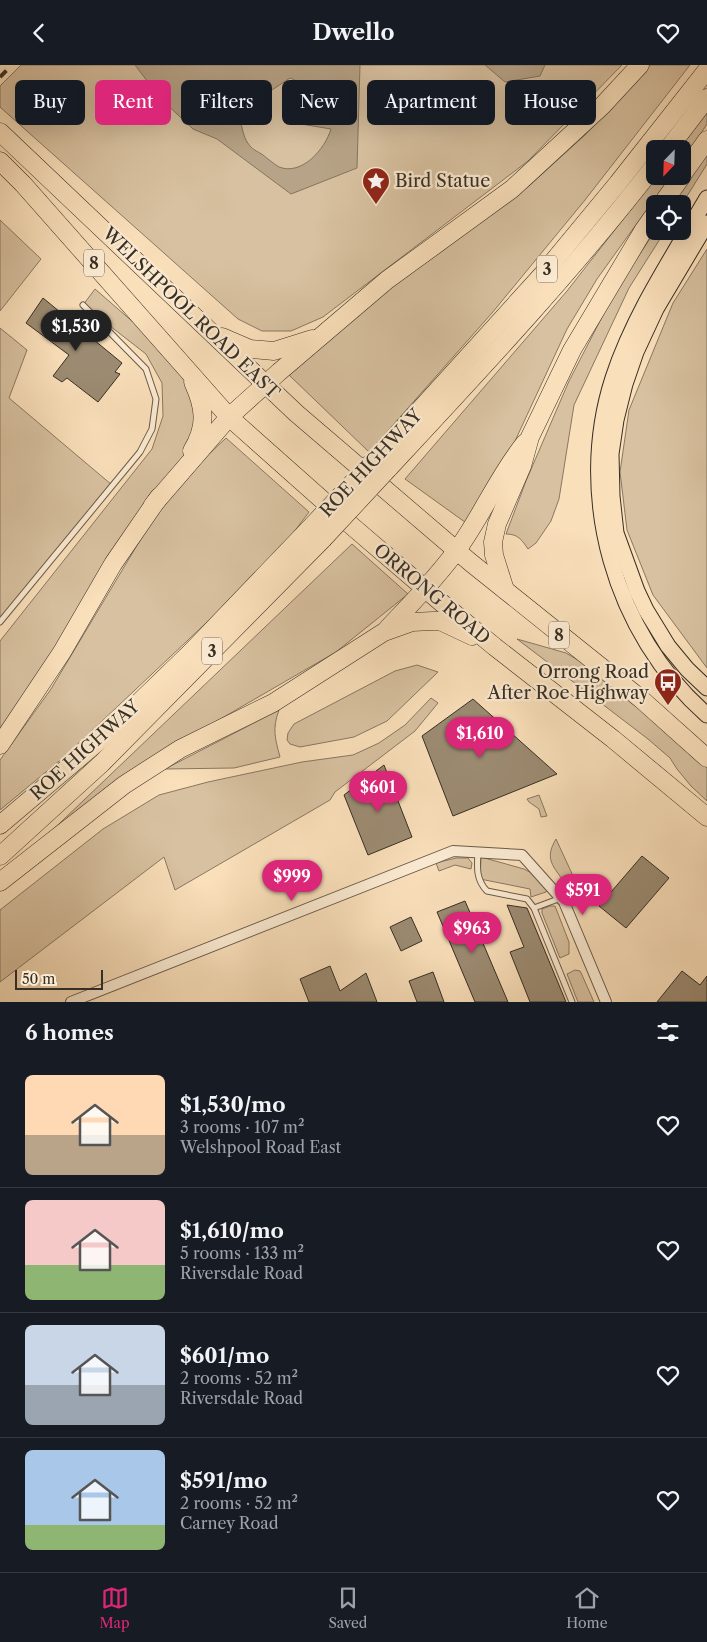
<!DOCTYPE html>
<meta charset="utf-8">
<style>
body{margin:0;font-family:"Libre Caslon Text",serif;background:#20242c;color:#f1f3f6;height:100vh;display:flex;flex-direction:column;font-size:19px;white-space:nowrap}
*{box-sizing:border-box;margin:0}
p{font-size:16px;color:#9ea1a6}
.icon{flex:none;width:28px;height:28px;fill:none;stroke:currentColor;stroke-width:2;stroke-linecap:round;stroke-linejoin:round}
.map{position:relative;height:937px;overflow:hidden}
.sheet{display:flex;flex-direction:column;background:#171b24;flex:1}
.sheet>*{flex:none}
.hud{position:absolute;left:15px;top:15px;width:678px;height:45px;display:flex;gap:10px}
.needle{width:32px;rotate:203deg}
.tools{position:absolute;left:646px;top:75px;display:grid;gap:10px}
.tools a{display:grid;place-items:center;width:45px;height:45px;border-radius:8px;background:#171b24;box-shadow:0 5px 20px #0002;font-size:25px}
.scale{position:absolute;left:15px;bottom:12px;width:88px;box-sizing:border-box;padding-left:5px;border:2px solid #372f24;border-top:0;font-size:14px;line-height:18px;white-space:nowrap;color:#372f24;-webkit-text-stroke:4px #fbead2;paint-order:stroke}
.price{position:absolute;translate:-50% -42px;padding:0 11px;border-radius:18px;background:#db2777;color:#fff;font-size:16px;line-height:32px;filter:drop-shadow(0 1px 2px #0008)}
.price::after{content:'';position:absolute;left:50%;top:30px;width:15px;height:11px;margin-left:-8px;background:inherit;clip-path:polygon(0 0,100% 0,50% 100%)}
.price.active{background:#222;color:#fff}
ul{padding:0;list-style:none}
li{display:flex;align-items:center;gap:15px;height:125px;padding:0 25px}
li+li{border-top:1px solid #363941}
li span{display:grid;place-items:center;flex:none;width:140px;height:100px;border-radius:8px;color:#555}
li>.icon{margin-inline-start:auto}
span .icon{width:60px;height:60px;fill:#fffc;stroke-width:1}
li b{font-size:21px}
h2{display:flex;justify-content:space-between;align-items:center;height:60px;padding:0 25px;font-size:21px}
.tag{padding:0 18px;border-radius:8px;background:#171b24;box-shadow:0 5px 20px #0002;font-size:18px;line-height:45px}
.tag.active{background:#db2777;color:#fff}
header{display:flex;justify-content:space-between;align-items:center;height:65px;padding:0 25px;background:#171b24;font-size:22px;font-weight:700}
.tabs{display:flex;justify-content:space-around;align-items:center;height:70px;border-top:1px solid #363941;background:#171b24;font-size:14px;color:#9ea1a6}
.tabs a{display:grid;justify-items:center;gap:2px}
.tabs .active{color:#db2777}
.map>svg:first-child{display:block}
.green{fill:#d8c1a0;stroke:#887862}
.water{fill:#b7a387;stroke:#84755f;fill-rule:evenodd}
.building{fill:#9c8b72;stroke:#372f24}
.lines{fill:none;stroke-linecap:round;stroke-linejoin:round}
.lane-casing{stroke:#685b4a;stroke-width:7}
.street-casing{stroke:#685b4a;stroke-width:12}
.primary-casing{stroke:#372f24;stroke-width:17}
.highway-casing{stroke:#372f24;stroke-width:19}
.lane{stroke:#fbead2;stroke-width:5}
.street{stroke:#fbead2;stroke-width:10}
.primary{stroke:#f9dfba;stroke-width:15}
.highway{stroke:#f9dfba;stroke-width:18}
.rail{stroke:#372f24;stroke-width:4;stroke-dasharray:9 9;stroke-linecap:butt}
.highway-bridge-casing{stroke:#372f24;stroke-width:19;stroke-linecap:butt}
.highway-bridge{stroke:#f9dfba;stroke-width:18}
.labels{text-anchor:middle;dominant-baseline:central;stroke-width:4.5;stroke-linejoin:round;paint-order:stroke}
.shield{fill:#fbead2;stroke:#726758;stroke-width:1}
.shield-label{font-size:16px;font-weight:bold;fill:#372f24}
.poi-label{font-size:18px;fill:#372f24;stroke:#fbead2;text-anchor:start}
.street-label{font-size:18px;fill:#372f24;stroke:#fbead2}
</style>
<header><svg class="icon" aria-label="back" viewBox="0 0 24 24"><path d="M15 5l-7 7 7 7"/></svg>Dwello<svg class="icon" aria-label="heart" viewBox="0 0 24 24"><path d="M12 20l-8-8c-3-5 5-10 8-4 3-6 11-1 8 4z"/></svg></header>
<div class="map">
<svg width="707" height="937" viewBox="0 0 707 937">
<rect width="100%" height="100%" fill="#f9dfba"/>
<filter id="stains"><feTurbulence type="fractalNoise" baseFrequency=".004" numOctaves="4"/><feColorMatrix values="0 0 0 0 .2 0 0 0 0 .09 0 0 0 0 .02 0 0 0 .5 -.17"/></filter>
<radialGradient id="worn" r=".72"><stop offset=".6" stop-color="#630" stop-opacity="0"/><stop offset="1" stop-color="#630" stop-opacity=".3"/></radialGradient>
<g class="green">
<path d="M21 0H622L528 96 323 252 291 266H262L238 254 0 42V21Z"/>
<path d="M650 0H690L585 135 492 248 369 387 289 310 331 267 383 227 441 187 530 120 585 70Z"/>
<path d="M707 47V59L683 95 682 84H678Z"/>
<path d="M707 88V99L682 139H673Z"/>
<path d="M657 111H671L597 214 567 264 515 376 469 460 405 414 567 226Z"/>
<path d="M0 155 41 194 0 246Z"/>
<path d="M655 166H665L629 223 574 340 559 434 551 456 536 478 528 484C522 475 518 469 506 469L526 416 569 316 616 225Z"/>
<path d="M707 184V603L653 530 627 465 620 407 629 345 673 238Z"/>
<path d="M95 224 186 303 203 362 0 680V576L152 384 163 351 162 318 146 289 83 240Z"/>
<path d="M0 263 27 285 9 333 112 420 0 557Z"/>
<path d="M226 373 309 447 284 480 223 542 64 692 0 745V695L51 624 151 457 184 413Z"/>
<path d="M352 479 408 529 336 587 141 700 40 777Z"/>
<path d="M517 574 566 588 593 604 707 701V736L691 721 677 704 670 693 648 674Z"/>
<path d="M417 600 438 607 387 656 354 672 300 682 290 679 287 675 288 668 294 659 395 606Z"/>
<path d="M431 633 438 638 415 666 335 727 330 735 175 825 164 792 0 917V845L103 764 159 730 208 717 302 697 353 690 379 678 405 660Z"/>
<path d="M279 645C272 664 275 673 280 692L234 703 165 704Z"/>
<path d="M539 730 547 751 541 752 539 744 529 737 527 734Z"/>
<path d="M556 774 574 813 570 817 565 818C553 801 544 794 556 774Z"/>
<path d="M481 792 524 804 535 810 547 824 546 827 531 832 530 824 480 814Z"/>
<path d="M456 793H468L472 798 471 804 455 800 439 806 436 798Z"/>
<path d="M550 841H555L569 877V889L560 893 542 848V844Z"/>
<path d="M575 905 580 906 582 910 594 937H578L567 909Z"/>
</g>
<g class="water">
<path d="M135 0H360L357 103 291 129 217 74 193 64 160 33ZM290 13C303 17 303 29 303 40L295 49 301 59 331 64C325 84 302 111 279 102 274 99 268 94 263 90 259 87 253 85 250 81 241 71 241 53 238 40L272 25Z"/>
<path d="M485 0H545L540 11 505 17Z"/>
</g>
<g class="building">
<path d="M43 233 122 298 115 307 120 309 98 337 67 313 62 317 53 311 69 290 26 258Z"/>
<path d="M473 634 557 709 453 751 422 671Z"/>
<path d="M384 700 412 772 368 790 344 730Z"/>
<path d="M642 791 669 813 626 863 599 841Z"/>
<path d="M465 836 508 937H475L437 847Z"/>
<path d="M507 840 527 843 566 937H530L510 887 524 882Z"/>
<path d="M411 852 422 876 401 886 390 862Z"/>
<path d="M330 901 340 926 366 908 377 937H309L300 914Z"/>
<path d="M682 906 700 920 707 911V937H657Z"/>
<path d="M433 907 444 937H417L409 916Z"/>
</g>
<g class="lines">
<g class="lane-casing">
<g id="lane">
<path d="M0 557 140 387 152 364 156 334 146 304 83 240"/>
<path d="M478 788C477 802 476 815 487 826L527 834 534 843 572 937"/>
<path d="M534 843 561 833"/>
</g>
</g>
<g class="street-casing">
<path id="street" d="M71 937 453 786 522 790 564 837 606 937"/>
</g>
<g class="primary-casing">
<g id="primary">
<path d="M707 133C673 191 634 249 613 313 575 430 614 569 707 650"/>
<path d="M707 158 656 244 636 287 625 319 616 355 611 389 612 431 616 468 637 526 646 545 668 581 687 604 707 623"/>
</g>
</g>
<g class="highway-casing">
<g id="highway">
<path d="M0 67 296 348 470 497 641 634 707 693"/>
<path d="M668 84 707 33"/>
<path d="M0 96 23 119 229 352 346 456 443 539 495 582 613 674 707 752"/>
<path d="M682 110 707 75"/>
<path d="M662 139 682 111"/>
<path d="M222 272 250 284 274 286 312 274"/>
<path d="M192 386C207 361 205 343 193 317"/>
<path d="M376 393 542 210 618 118 707 5"/>
<path d="M388 404C480 305 572 207 655 100"/>
<path d="M153 440 229 352 279 307 387 215 512 124 602 41 640 0"/>
<path d="M505 525 494 490 493 477 497 459 522 401 530 372 572 285 643 166 655 149"/>
<path d="M388 563C412 538 436 513 457 485 482 451 498 411 525 378"/>
<path d="M0 680 62 587 113 499 159 432"/>
<path d="M0 760 99 676 191 587 310 463"/>
<path d="M0 791 102 698 323 474"/>
<path d="M0 817 124 720 180 684 273 638 384 567 412 557 433 556H440L472 571"/>
</g>
</g>
<use href="#lane" class="lane"/>
<use href="#street" class="street"/>
<use href="#primary" class="primary"/>
<use href="#highway" class="highway"/>
<path class="rail" d="M0 12 12 0"/>
<g class="highway-bridge-casing">
<g id="highway-bridge">
<path d="M310 463 376 393"/>
<path d="M323 474 388 404"/>
</g>
</g>
<use href="#highway-bridge" class="highway-bridge"/>
</g>
<defs>
<g id="sight-pin" transform="scale(1.4375)"><path d="M0 17L-7.5 6A9.5 9.5 0 1 1 7.5 6Z" fill="#8f2418" stroke="#fbead2"/><path d="M0-6L1.8-2.2L6-1.7L2.9 1.2L3.7 5.4L0 3.3L-3.7 5.4L-2.9 1.2L-6-1.7L-1.8-2.2Z" fill="#fff"/></g>
<g id="bus-pin" transform="scale(1.4375)"><path d="M0 17L-7.5 6A9.5 9.5 0 1 1 7.5 6Z" fill="#8f2418" stroke="#fbead2"/><path d="M-5-6H5V4H4V6H2V4H-2V6H-4V4H-5ZM-3.5-4V0h7V-4ZM-3.5 1.2v1.5H-2V1.2ZM2 1.2v1.5H3.5V1.2Z" fill="#fff"/></g>
</defs>
<g fill-rule="evenodd">
<use href="#sight-pin" x="376" y="116"/>
<use href="#bus-pin" x="668" y="617"/>
</g>
<g class="labels">
<g class="shield">
<rect x="84" y="184.5" width="20" height="27" rx="4"/>
<rect x="537" y="190.5" width="20" height="27" rx="4"/>
<rect x="549" y="556.5" width="20" height="27" rx="4"/>
<rect x="202" y="572.5" width="20" height="27" rx="4"/>
</g>
<g class="shield-label">
<text x="94" y="198">8</text>
<text x="547" y="204">3</text>
<text x="559" y="570">8</text>
<text x="212" y="586">3</text>
</g>
<g class="poi-label">
<text x="395" y="116">Bird Statue</text>
<text x="649" y="607" text-anchor="end">Orrong Road<tspan x="649" dy="21">After Roe Highway</tspan></text>
</g>
<g class="street-label">
<text transform="translate(191 248) rotate(44)">WELSHPOOL ROAD EAST</text>
<text transform="translate(371 398) rotate(-47)">ROE HIGHWAY</text>
<text transform="translate(432 529) rotate(40)">ORRONG ROAD</text>
<text transform="translate(85 685) rotate(-42)">ROE HIGHWAY</text>
</g>
</g>
<rect width="100%" height="100%" filter="url(#stains)"/>
<rect width="100%" height="100%" fill="url(#worn)"/>
</svg>
<div class="tools">
<a><svg class="needle" viewBox="-14 -14 28 28"><path d="M0-13l5 13h-10z" fill="#e53935"/><path d="M0 13l5-13h-10z" fill="#9ea1a6"/></svg></a>
<a><svg class="icon" aria-label="locate" viewBox="0 0 24 24"><circle cx="12" cy="12" r="6"/><path d="M12 2v4M12 18v4M2 12h4M18 12h4"/></svg></a>
</div>
<div class="scale">50 m</div>
<b class="price active" style="left:76px;top:287px">$1,530</b>
<b class="price" style="left:480px;top:694px">$1,610</b>
<b class="price" style="left:378px;top:748px">$601</b>
<b class="price" style="left:292px;top:837px">$999</b>
<b class="price" style="left:583px;top:851px">$591</b>
<b class="price" style="left:472px;top:889px">$963</b>
<div class="hud">
<a class="tag">Buy</a>
<a class="tag active">Rent</a>
<a class="tag">Filters</a>
<a class="tag">New</a>
<a class="tag">Apartment</a>
<a class="tag">House</a>
</div>
</div>
<section class="sheet">
<h2>6 homes<svg class="icon" aria-label="filters" viewBox="0 0 24 24"><path d="M4 7h16M4 17h16"/><circle cx="9" cy="7" r="2"/><circle cx="15" cy="17" r="2"/></svg></h2>
<ul>
<li><span style="background:linear-gradient(#ffd9b3 60%,#b9a48a 0)"><svg class="icon" aria-label="home" viewBox="0 0 24 24"><path d="M3 11l9-7 9 7M6 9v11h12V9"/></svg></span><div><b>$1,530/mo</b><p>3 rooms · 107 m²</p><p>Welshpool Road East</p></div><svg class="icon" aria-label="heart" viewBox="0 0 24 24"><path d="M12 20l-8-8c-3-5 5-10 8-4 3-6 11-1 8 4z"/></svg></li>
<li><span style="background:linear-gradient(#f6c9c9 65%,#8fb573 0)"><svg class="icon" aria-label="home" viewBox="0 0 24 24"><path d="M3 11l9-7 9 7M6 9v11h12V9"/></svg></span><div><b>$1,610/mo</b><p>5 rooms · 133 m²</p><p>Riversdale Road</p></div><svg class="icon" aria-label="heart" viewBox="0 0 24 24"><path d="M12 20l-8-8c-3-5 5-10 8-4 3-6 11-1 8 4z"/></svg></li>
<li><span style="background:linear-gradient(#c9d6e8 60%,#9aa5b1 0)"><svg class="icon" aria-label="home" viewBox="0 0 24 24"><path d="M3 11l9-7 9 7M6 9v11h12V9"/></svg></span><div><b>$601/mo</b><p>2 rooms · 52 m²</p><p>Riversdale Road</p></div><svg class="icon" aria-label="heart" viewBox="0 0 24 24"><path d="M12 20l-8-8c-3-5 5-10 8-4 3-6 11-1 8 4z"/></svg></li>
<li><span style="background:linear-gradient(#a9c7e8 75%,#8fb573 0)"><svg class="icon" aria-label="home" viewBox="0 0 24 24"><path d="M3 11l9-7 9 7M6 9v11h12V9"/></svg></span><div><b>$591/mo</b><p>2 rooms · 52 m²</p><p>Carney Road</p></div><svg class="icon" aria-label="heart" viewBox="0 0 24 24"><path d="M12 20l-8-8c-3-5 5-10 8-4 3-6 11-1 8 4z"/></svg></li>
</ul>
</section>
<nav class="tabs">
<a class="active"><svg class="icon" aria-label="map" viewBox="0 0 24 24"><path d="M3 6l6-2 6 2 6-2v14l-6 2-6-2-6 2zM9 4v14M15 6v14"/></svg>Map</a>
<a><svg class="icon" aria-label="saved" viewBox="0 0 24 24"><path d="M7 4h10v16l-5-4-5 4z"/></svg>Saved</a>
<a><svg class="icon" aria-label="home" viewBox="0 0 24 24"><path d="M3 11l9-7 9 7M6 9v11h12V9"/></svg>Home</a>
</nav>
